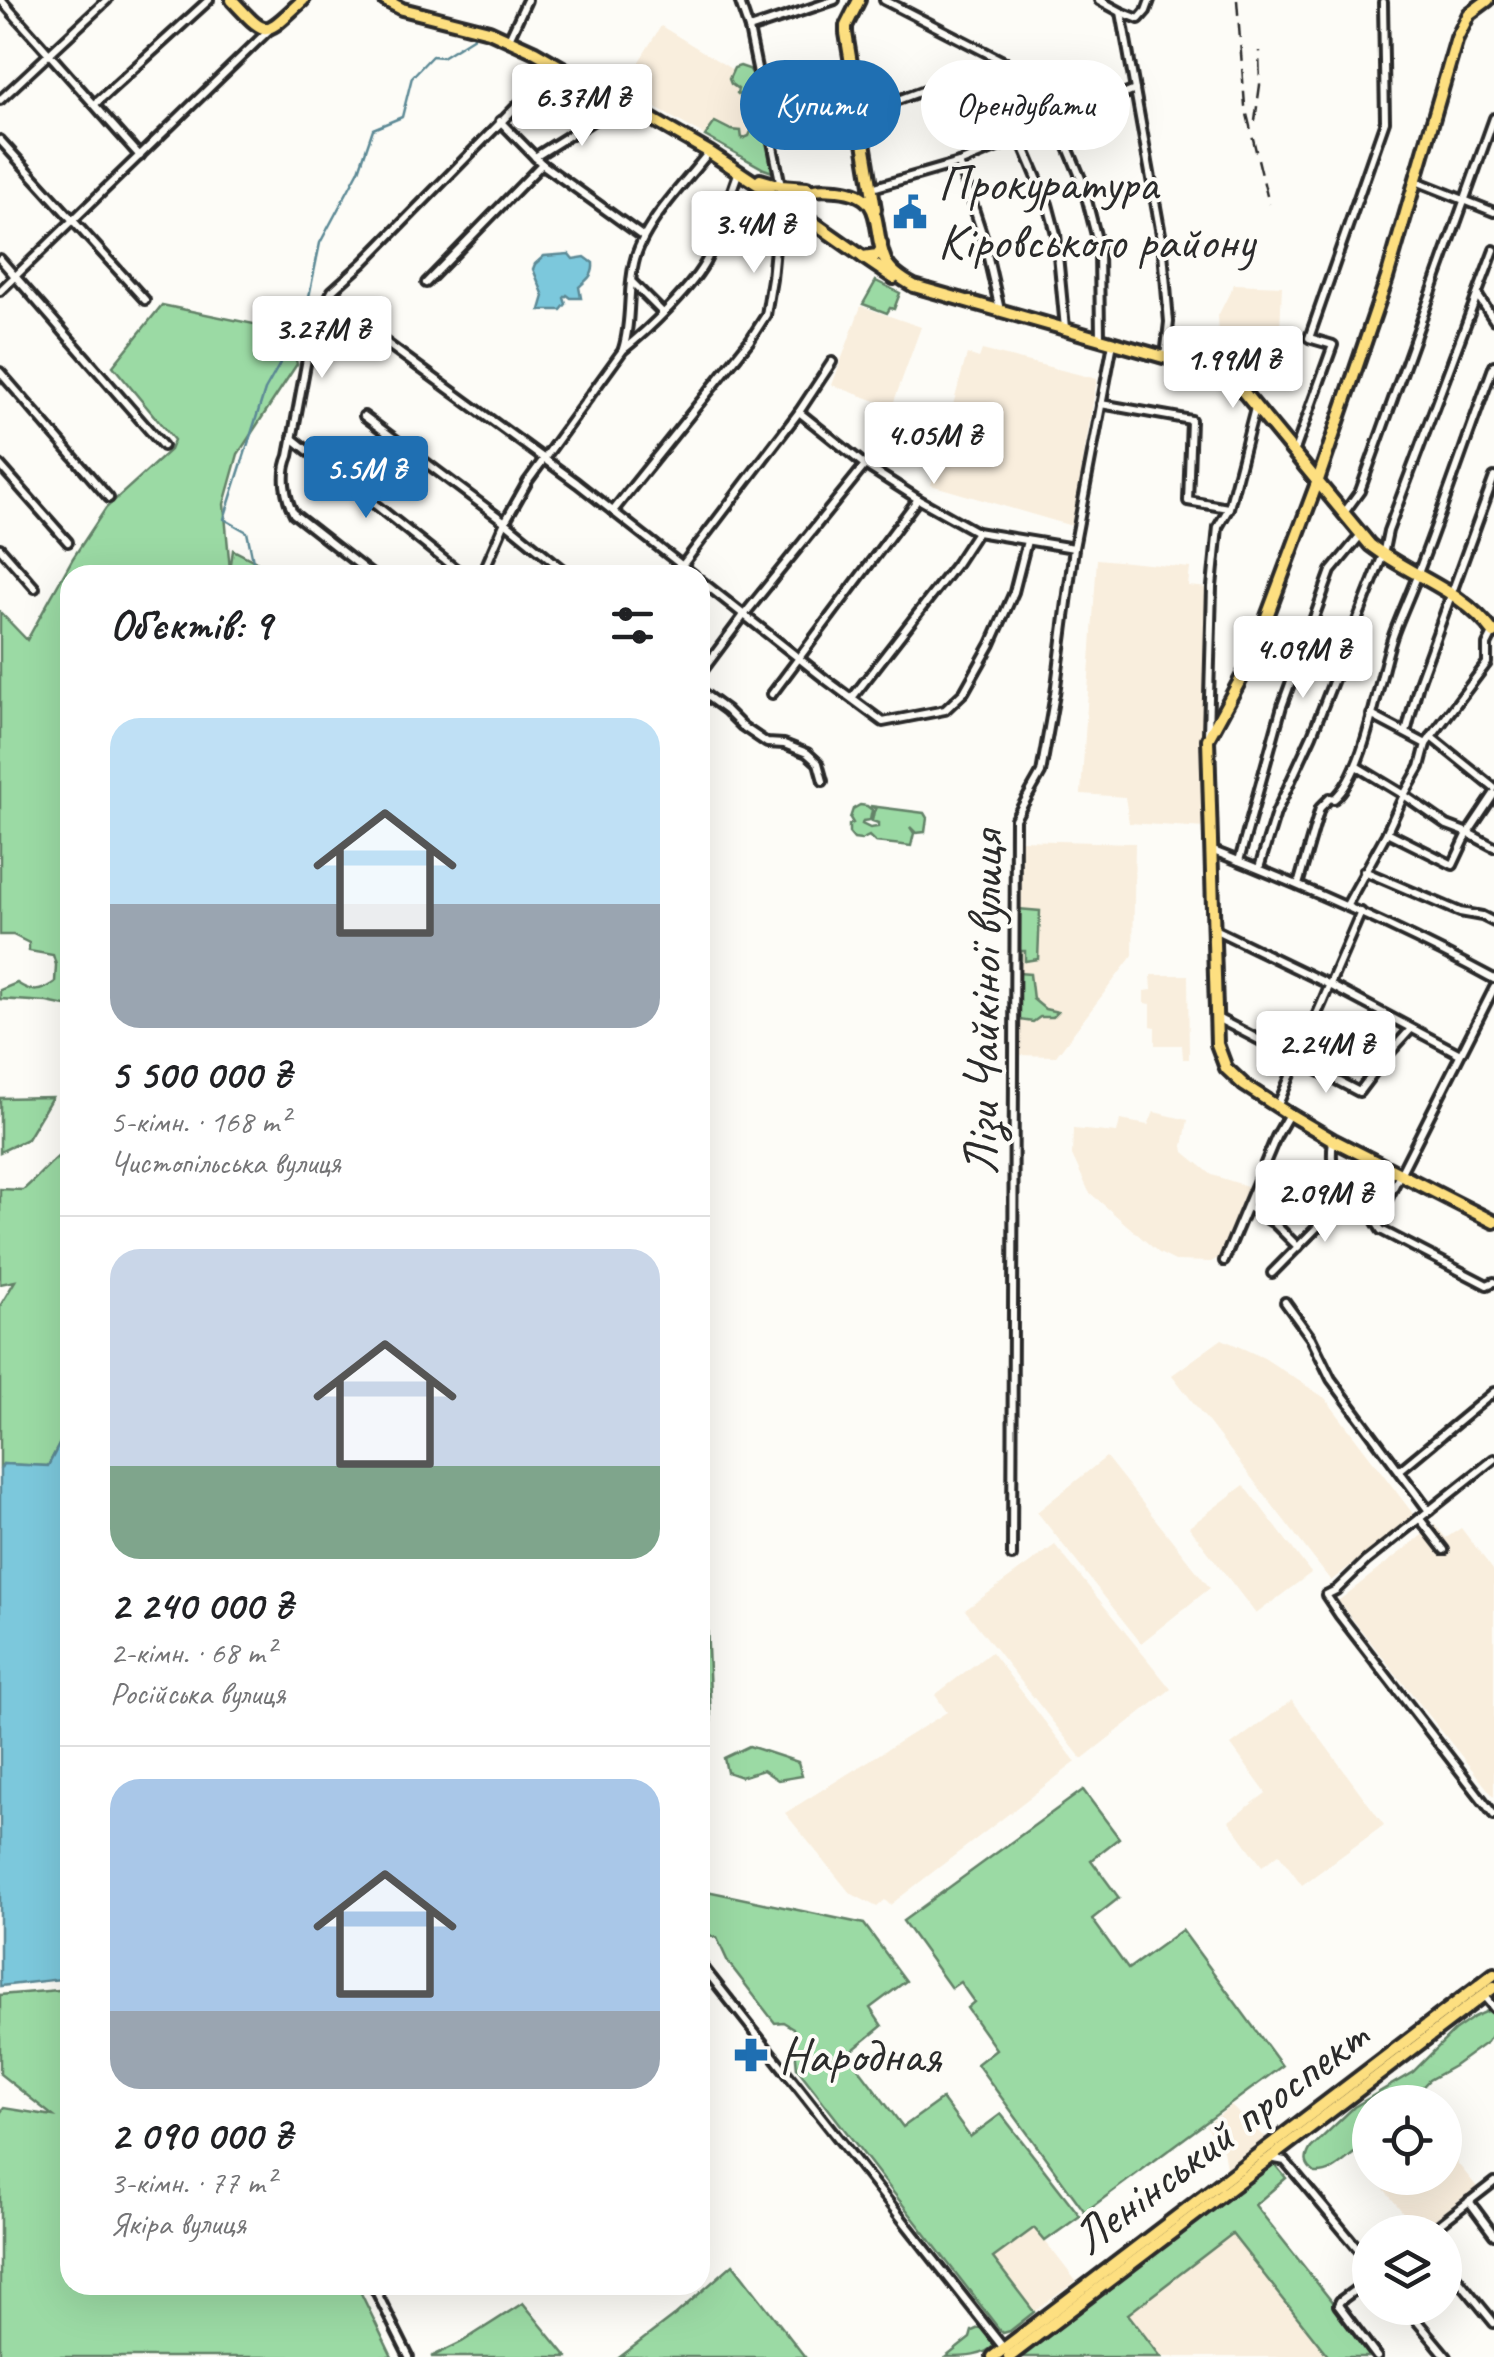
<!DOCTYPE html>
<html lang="uk">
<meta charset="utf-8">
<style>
body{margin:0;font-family:Caveat,sans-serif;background:#f2f2f2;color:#202124;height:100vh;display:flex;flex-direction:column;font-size:38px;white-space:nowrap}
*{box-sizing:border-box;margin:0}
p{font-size:32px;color:#757577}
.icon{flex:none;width:55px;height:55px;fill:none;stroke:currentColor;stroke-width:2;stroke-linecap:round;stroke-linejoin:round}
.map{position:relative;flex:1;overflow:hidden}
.drawer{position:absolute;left:60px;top:565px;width:650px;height:1730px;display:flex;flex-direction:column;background:#fff;border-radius:30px;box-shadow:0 10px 40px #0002}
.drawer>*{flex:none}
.banner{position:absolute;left:740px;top:60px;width:602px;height:90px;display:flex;gap:20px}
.buttons{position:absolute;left:1352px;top:2085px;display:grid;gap:20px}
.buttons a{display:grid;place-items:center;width:110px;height:110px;border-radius:50%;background:#fff;box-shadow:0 10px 40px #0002;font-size:50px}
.price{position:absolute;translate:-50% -85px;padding:0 22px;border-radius:10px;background:#fff;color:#222;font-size:32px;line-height:65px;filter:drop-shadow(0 2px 5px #0008)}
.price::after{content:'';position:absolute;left:50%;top:60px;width:30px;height:22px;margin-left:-15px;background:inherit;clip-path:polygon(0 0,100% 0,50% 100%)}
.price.on{background:#1f6fb2;color:#fff}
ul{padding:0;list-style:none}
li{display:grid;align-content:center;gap:20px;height:530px;padding:0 50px}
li+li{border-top:2px solid #e0e0e0}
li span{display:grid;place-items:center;height:310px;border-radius:30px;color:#555}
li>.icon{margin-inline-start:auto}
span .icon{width:180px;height:180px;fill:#fffc;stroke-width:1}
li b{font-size:42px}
h2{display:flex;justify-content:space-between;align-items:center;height:120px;padding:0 50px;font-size:42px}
.chip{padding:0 35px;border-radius:45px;background:#fff;box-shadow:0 10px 40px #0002;font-size:35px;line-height:90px}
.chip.on{background:#1f6fb2;color:#fff}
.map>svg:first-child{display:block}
.built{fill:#f9eedd}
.green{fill:#9bdaa4;stroke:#638268;stroke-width:2.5}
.water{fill:#7cc8dc;stroke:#5c8995;stroke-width:2.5}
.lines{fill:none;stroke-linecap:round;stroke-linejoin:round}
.stream{stroke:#5c8995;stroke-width:2.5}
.minor-casing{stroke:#2b2b2b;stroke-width:14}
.major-casing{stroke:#2b2b2b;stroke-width:18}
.minor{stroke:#fdfcf7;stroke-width:6}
.major{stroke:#fddf80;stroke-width:10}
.rail{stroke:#2b2b2b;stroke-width:2.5;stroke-dasharray:15 8;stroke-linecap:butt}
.labels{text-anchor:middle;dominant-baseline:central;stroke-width:8;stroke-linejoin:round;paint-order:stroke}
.poi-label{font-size:50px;fill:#2b2b2b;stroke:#fdfcf7;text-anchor:start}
.street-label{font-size:50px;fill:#2b2b2b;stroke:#fdfcf7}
</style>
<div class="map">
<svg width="1494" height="2357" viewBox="0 0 1494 2357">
<rect width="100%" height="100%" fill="#fdfcf7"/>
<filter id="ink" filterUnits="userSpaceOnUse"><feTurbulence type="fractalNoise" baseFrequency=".01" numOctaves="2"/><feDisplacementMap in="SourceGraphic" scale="20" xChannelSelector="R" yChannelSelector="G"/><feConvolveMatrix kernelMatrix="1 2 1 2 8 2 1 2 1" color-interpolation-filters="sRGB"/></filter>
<g filter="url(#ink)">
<g class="built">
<path d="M661 26 759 86 764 169 622 89Z"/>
<path d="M1234 284 1282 286 1280 330 1273 372 1221 367 1218 316Z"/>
<path d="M861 306 921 327 892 407 832 385Z"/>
<path d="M982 350 1097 379 1072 526 931 485 967 354 979 358Z"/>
<path d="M1097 559 1190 568 1188 586 1209 588 1205 828 1129 823 1125 797 1081 794Z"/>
<path d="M1019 840 1135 843 1133 955 1056 1056 1016 1055Z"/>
<path d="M1151 975H1188L1189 1059H1183L1182 1045H1155V1027L1151 1026V1004L1144 1003V991L1152 990Z"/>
<path d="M1154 1112 1188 1120 1183 1146 1184 1152 1212 1175 1253 1188 1220 1257 1211 1262 1175 1261 1159 1253 1089 1192 1072 1155 1073 1129 1117 1133 1120 1120 1148 1125Z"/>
<path d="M1222 1339 1264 1358 1325 1398 1414 1515 1331 1581 1172 1375Z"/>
<path d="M1106 1457 1210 1588 1141 1643 1037 1512Z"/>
<path d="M1244 1485 1311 1573 1256 1614 1189 1527Z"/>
<path d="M1435 1525 1446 1538 1461 1528 1494 1571V1797L1338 1601Z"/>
<path d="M1055 1545 1171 1689 1082 1759 965 1610Z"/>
<path d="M991 1652 1076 1762 890 1905 885 1900 877 1907 850 1893 785 1813 947 1712 935 1695Z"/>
<path d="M1292 1700 1384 1825 1302 1885 1279 1854 1262 1866 1229 1821 1266 1793 1231 1745Z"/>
<path d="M1231 2106 1261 2134 1267 2137 1276 2135 1227 2174 1223 2150 1206 2126Z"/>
<path d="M1445 2148 1477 2187 1419 2232 1384 2189 1399 2178H1445Z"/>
<path d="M1035 2228 1076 2281 1034 2312 992 2258Z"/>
<path d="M1232 2233 1329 2357H1161L1128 2314Z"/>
</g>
<g class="green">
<path d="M740 66 749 69 755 76 778 174 764 169 705 136 715 122 731 130 741 131 742 139 749 136 755 122 753 118 755 110 737 93 738 89 731 84 729 79 734 68Z"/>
<path d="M876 281 900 293 894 309 890 308 887 313 863 304Z"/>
<path d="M162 305 288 331 297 364 238 454 224 504 230 570 233 550 282 575H70V1007L47 1002 0 999V990L17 983C32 993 40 993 55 982L56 965 53 955 29 951V943L13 935H0V612L27 640 73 558 106 508 170 450 174 440 113 366Z"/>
<path d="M860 805 867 806 872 810 870 820 863 821 862 824 870 828 878 827V823L872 821 874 811 876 809 870 806 924 813 927 818 925 832 916 833 910 827 914 833 911 846 875 842 869 836 861 840 854 839 849 833V825L853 823 850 818 853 809Z"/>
<path d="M1018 909 1040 911 1038 959 1025 961V951H1021V960H1017Z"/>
<path d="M1018 973 1030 974 1033 999 1045 1009 1058 1012 1053 1017H1040L1033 1022 1019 1020Z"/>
<path d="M52 1097 27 1139 0 1152V1098Z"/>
<path d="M70 1148V1407L63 1437 48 1466 3 1464 0 1470V1306L15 1281 0 1284V1189L23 1190C40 1176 51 1159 70 1148Z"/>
<path d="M700 1451 711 1721H700Z"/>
<path d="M749 1746 798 1762 802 1776 778 1780 763 1770 741 1777 727 1772 724 1758Z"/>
<path d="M1083 1790 1119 1838 1091 1860 1119 1898 1092 1919 1128 1969 1182 1930 1282 2066 1085 2212 977 2064 996 2049 967 2008 974 2002 960 1982 951 1988 903 1921Z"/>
<path d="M702 1890 864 1924 906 1981 870 2008 882 2026 848 2054 903 2127 942 2099 970 2137 1001 2114 1080 2216 1045 2241 1034 2228 993 2258 1034 2312 1010 2331 1003 2333 999 2329 797 2068 793 2028 783 2022 775 2023 728 1962 717 1938 700 1931Z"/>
<path d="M70 1989V2285H357L392 2357H0V2113L4 2108 53 2116 0 2074V1995Z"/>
<path d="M1490 2010 1494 2012V2031L1487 2042 1454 2066 1429 2080 1408 2102H1370V2144C1349 2151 1338 2175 1315 2173 1305 2165 1304 2159 1311 2148L1354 2107 1413 2072 1454 2031 1474 2017Z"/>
<path d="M1271 2160 1286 2178 1255 2205 1376 2357H1329L1232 2234 1128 2314 1161 2357H1016Z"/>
<path d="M733 2264 805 2357H620L675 2315Z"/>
<path d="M523 2303 567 2357H431L462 2342Z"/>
<path d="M981 2327 985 2329 995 2344C985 2357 964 2357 946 2357L970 2338 972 2331Z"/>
</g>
<g class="water">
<path d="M569 254 573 259 585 257 593 263C594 276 587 279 579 287L581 298H571L567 295 564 298 566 304 561 310H540L544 296 533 269 535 264 544 256Z"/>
<path d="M70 1407V1978L0 1986V1470L3 1464 48 1466 63 1437Z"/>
</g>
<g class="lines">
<path class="stream" d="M256 575 247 532 224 519 265 390 304 321 320 243 359 170 373 129 402 117 412 77 432 56 442 57 474 37"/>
<g class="minor-casing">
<g id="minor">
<path d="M1 0 140 156"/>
<path d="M884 0 1034 77 1061 95 1063 112 1057 121 1082 181 1099 247 1100 339"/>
<path d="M1099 0 1121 12 1139 19 1146 11 1150 0"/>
<path d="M1121 12 1162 240 1169 322 1165 357"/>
<path d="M749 29 835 0"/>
<path d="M509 39 527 0"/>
<path d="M0 100 107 0"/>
<path d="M95 104 209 0"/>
<path d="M860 114 1003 61"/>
<path d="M500 121 542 164 642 236"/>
<path d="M1019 136 1048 204 1056 234 1065 328"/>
<path d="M0 140 145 300"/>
<path d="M535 157 608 111"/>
<path d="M959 163 983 236 1000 310"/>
<path d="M1416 181 1494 212"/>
<path d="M872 188 959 163 1135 90"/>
<path d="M0 259 163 446"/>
<path d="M632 282 663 313"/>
<path d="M426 283 542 164"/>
<path d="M0 291 271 28"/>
<path d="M1478 296 1494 320"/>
<path d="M320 315 378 337 577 483 694 575"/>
<path d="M623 349C632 321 627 291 634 263 642 225 685 183 709 152"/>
<path d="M0 372 109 498"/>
<path d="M1101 404 1191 420 1188 501 1228 508"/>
<path d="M799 412 865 465 918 499 977 532 1074 548"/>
<path d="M364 416 505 522 570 575"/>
<path d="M292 438 463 575"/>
<path d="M1294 453 1333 345 1309 338 1385 121 1383 2"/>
<path d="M0 465 68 542"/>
<path d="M613 511 750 340 766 315 772 279 781 186 749 29 739 0"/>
<path d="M1344 513 1360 491 1494 118"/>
<path d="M0 548 35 588"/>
<path d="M372 575 294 514C285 498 281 474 289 456L311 337 320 315 332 291 363 263 557 65"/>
<path d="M482 575 505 522 528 481 623 350C647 331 694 286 707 259 720 231 728 200 739 171"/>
<path d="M675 575 799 412 832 362"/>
<path d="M700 580 825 679 883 722 945 710 964 692 991 644 1014 592 1027 541"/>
<path d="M700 674 744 615 865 465"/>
<path d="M700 691 726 710 742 726 767 743 784 744 807 753 818 763 823 781"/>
<path d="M772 694 918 499"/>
<path d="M852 698 956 564 977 532"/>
<path d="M1371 715 1426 744"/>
<path d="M1406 733 1419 683 1494 477"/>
<path d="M1208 734 1212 587 1218 527 1229 508 1255 408"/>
<path d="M1431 737 1494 788"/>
<path d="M1356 766 1404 795 1447 825 1468 833 1494 847"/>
<path d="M1387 832 1453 865 1468 833 1494 794"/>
<path d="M1211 850C1308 888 1403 929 1494 979"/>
<path d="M1239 861 1282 706 1331 571 1360 536"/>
<path d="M1259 868 1276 813 1312 735 1383 555 1388 531 1494 250"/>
<path d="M1364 871 1460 912 1482 916 1494 922"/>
<path d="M1298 885 1320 808 1330 798 1334 799C1367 771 1378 676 1394 633 1401 614 1410 595 1417 576 1444 506 1468 435 1494 365"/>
<path d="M1347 905 1386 834 1404 795 1420 767 1426 744 1487 663V645L1493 633"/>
<path d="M1214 929 1330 985 1460 1054"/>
<path d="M1494 988 1376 1222 1381 1230 1487 1285 1494 1282"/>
<path d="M1217 1018 1359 1092 1383 1060 1411 1029"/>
<path d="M1277 1107 1361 912"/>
<path d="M1248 1207 1274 1223 1298 1247"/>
<path d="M1224 1261 1276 1137 1289 1114"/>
<path d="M1272 1273 1352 1192C1334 1171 1329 1167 1333 1140"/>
<path d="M1285 1302 1311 1338 1331 1379 1429 1511"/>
<path d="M1494 1459 1366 1561 1336 1590 1326 1595 1340 1616 1494 1815"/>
<path d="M1400 1470 1494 1392"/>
<path d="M1420 1519 1444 1550"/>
<path d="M1012 1556 1015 819 1041 773 1055 694 1074 548 1113 343"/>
<path d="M700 1963 1006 2351"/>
<path d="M1483 1995 1494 2008"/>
<path d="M1270 2158 1285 2161 1370 2263"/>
<path d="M1469 2201 1494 2235"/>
<path d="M1430 2232 1494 2182"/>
<path d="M1445 2263 1494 2323"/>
<path d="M1370 2279 1340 2301 1338 2305 1377 2357"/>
<path d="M373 2285 409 2357"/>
<path d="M1406 2308 1447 2357"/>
</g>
</g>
<g class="major-casing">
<g id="major">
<path d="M232 0C269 40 264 35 303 0"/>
<path d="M385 0 402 9 489 31 535 52 709 152 801 213"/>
<path d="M859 0 846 26V33L875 209"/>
<path d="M1488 0 1469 14 1457 38 1387 278 1317 483 1250 662 1208 739 1217 1044 1226 1068 1244 1085 1289 1114 1333 1140 1494 1222"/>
<path d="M760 180 781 186 807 188"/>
<path d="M881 243V250L877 255 863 257 806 217C800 209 796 204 800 195 813 188 824 189 838 190 887 195 871 227 885 260 890 272 903 280 914 286L1220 373 1241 389 1370 545C1413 578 1460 588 1494 633"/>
<path d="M863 257 894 278"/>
<path d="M993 2357 1494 1974"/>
<path d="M1009 2357 1494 1987"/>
</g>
</g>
<use href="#minor" class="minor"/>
<use href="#major" class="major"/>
<g class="rail">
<path d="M1237 0 1245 106 1269 204"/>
<path d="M1255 121 1260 85 1259 51"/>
</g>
</g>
</g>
<defs>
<g id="civic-bare" transform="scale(2.7)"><path d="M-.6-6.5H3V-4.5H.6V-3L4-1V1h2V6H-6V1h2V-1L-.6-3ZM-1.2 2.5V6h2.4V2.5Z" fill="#1f6fb2" stroke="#fdfcf7" stroke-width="2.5" paint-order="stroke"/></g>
<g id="pharmacy-bare" transform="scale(2.7)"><path d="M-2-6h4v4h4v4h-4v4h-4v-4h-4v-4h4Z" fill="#1f6fb2" stroke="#fdfcf7" stroke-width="2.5" paint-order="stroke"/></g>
</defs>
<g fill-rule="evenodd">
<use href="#civic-bare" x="910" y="212"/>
<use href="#pharmacy-bare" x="751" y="2055"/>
</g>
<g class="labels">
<g class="poi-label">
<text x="938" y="183">Прокуратура<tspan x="938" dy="58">Кіровського району</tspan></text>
<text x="779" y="2055">Народная</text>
</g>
<g class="street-label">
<text transform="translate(983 1003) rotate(-89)">Лізи Чайкіної вулиця</text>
<text transform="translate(1220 2136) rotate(-37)">Ленінський проспект</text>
</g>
</g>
</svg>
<div class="buttons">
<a><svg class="icon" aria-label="locate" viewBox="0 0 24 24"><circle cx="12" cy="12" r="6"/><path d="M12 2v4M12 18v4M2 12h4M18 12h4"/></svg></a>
<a><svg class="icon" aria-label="layers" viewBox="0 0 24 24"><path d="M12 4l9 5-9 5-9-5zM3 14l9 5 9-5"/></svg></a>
</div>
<b class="price" style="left:582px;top:149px">6.37M ₴</b>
<b class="price" style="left:754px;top:276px">3.4M ₴</b>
<b class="price" style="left:322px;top:381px">3.27M ₴</b>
<b class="price" style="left:1233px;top:411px">1.99M ₴</b>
<b class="price" style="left:934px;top:487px">4.05M ₴</b>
<b class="price on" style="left:366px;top:521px">5.5M ₴</b>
<b class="price" style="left:1303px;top:701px">4.09M ₴</b>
<b class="price" style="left:1326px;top:1096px">2.24M ₴</b>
<b class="price" style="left:1325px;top:1245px">2.09M ₴</b>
<div class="banner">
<a class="chip on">Купити</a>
<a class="chip">Орендувати</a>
</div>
<section class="drawer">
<h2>Об’єктів: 9<svg class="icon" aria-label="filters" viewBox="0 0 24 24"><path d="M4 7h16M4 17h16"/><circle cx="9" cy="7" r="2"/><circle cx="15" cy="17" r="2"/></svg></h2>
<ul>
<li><span style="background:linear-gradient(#bfe0f5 60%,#9aa5b1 0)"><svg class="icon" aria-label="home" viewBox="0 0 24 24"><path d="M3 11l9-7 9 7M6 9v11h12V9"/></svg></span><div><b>5 500 000 ₴</b><p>5-кімн. · 168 m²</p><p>Чистопільська вулиця</p></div></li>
<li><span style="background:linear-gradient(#c9d6e8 70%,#7fa58c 0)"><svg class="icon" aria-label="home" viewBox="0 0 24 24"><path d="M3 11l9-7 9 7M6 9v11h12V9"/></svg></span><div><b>2 240 000 ₴</b><p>2-кімн. · 68 m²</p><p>Російська вулиця</p></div></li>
<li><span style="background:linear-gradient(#a9c7e8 75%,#9aa5b1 0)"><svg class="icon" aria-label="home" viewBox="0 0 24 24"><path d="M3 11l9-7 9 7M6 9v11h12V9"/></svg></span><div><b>2 090 000 ₴</b><p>3-кімн. · 77 m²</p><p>Якіра вулиця</p></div></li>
</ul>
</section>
</div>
